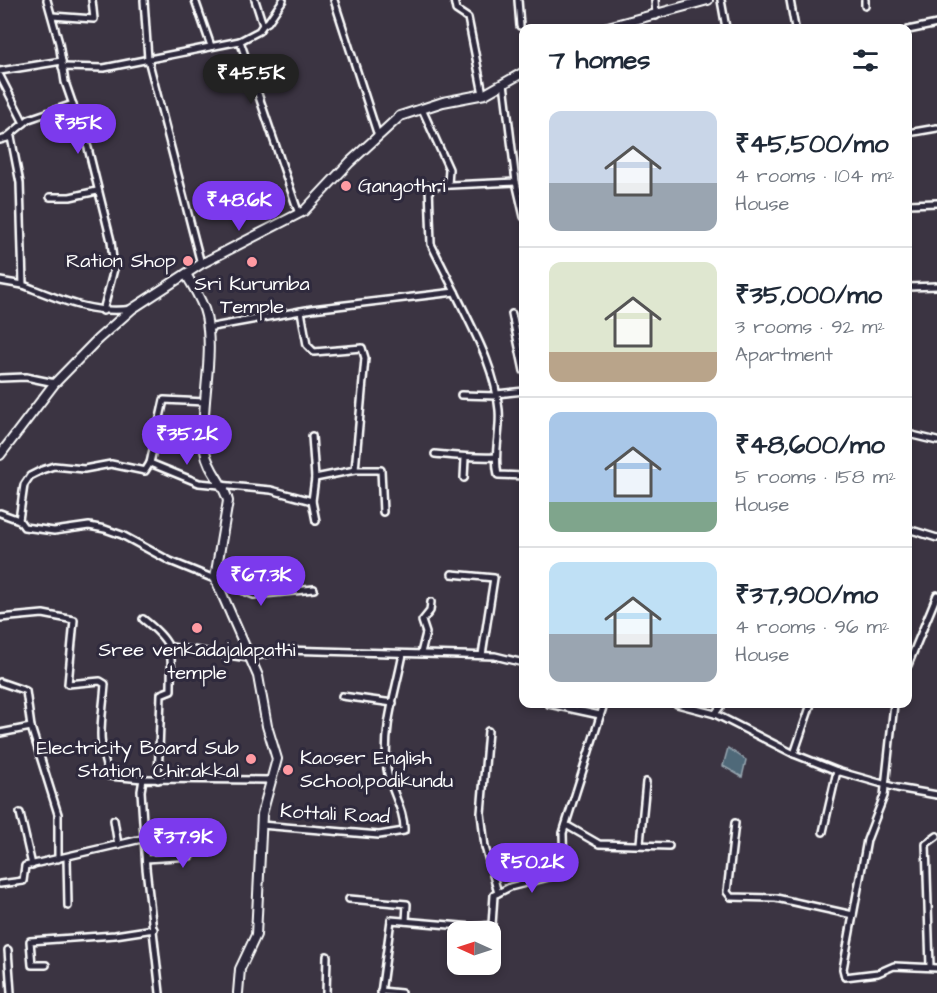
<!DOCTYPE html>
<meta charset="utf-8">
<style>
body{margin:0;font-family:"Architects Daughter",sans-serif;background:#f6f6f7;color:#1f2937;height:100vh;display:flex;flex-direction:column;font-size:22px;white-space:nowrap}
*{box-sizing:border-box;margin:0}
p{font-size:20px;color:#747a83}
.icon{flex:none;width:33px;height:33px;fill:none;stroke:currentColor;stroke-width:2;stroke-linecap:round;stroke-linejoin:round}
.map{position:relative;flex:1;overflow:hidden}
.details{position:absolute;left:519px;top:24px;width:393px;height:684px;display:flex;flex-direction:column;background:#fff;border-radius:12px;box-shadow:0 3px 9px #0003}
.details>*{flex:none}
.needle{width:39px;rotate:273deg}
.tools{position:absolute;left:447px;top:921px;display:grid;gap:12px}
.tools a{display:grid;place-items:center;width:54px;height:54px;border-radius:12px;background:#fff;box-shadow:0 3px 9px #0003;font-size:30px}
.price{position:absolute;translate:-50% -51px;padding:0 14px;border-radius:21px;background:#7c3aed;color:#fff;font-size:20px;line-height:39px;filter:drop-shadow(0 2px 3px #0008)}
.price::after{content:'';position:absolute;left:50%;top:36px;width:18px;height:14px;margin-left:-9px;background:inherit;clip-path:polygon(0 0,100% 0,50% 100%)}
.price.active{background:#222;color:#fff}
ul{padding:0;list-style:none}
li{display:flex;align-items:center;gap:18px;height:150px;padding:0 30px}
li+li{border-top:2px solid #e0e1e3}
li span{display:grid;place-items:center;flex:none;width:168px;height:120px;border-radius:12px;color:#555}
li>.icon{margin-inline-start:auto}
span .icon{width:72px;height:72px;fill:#fffc;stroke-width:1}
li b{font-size:26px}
h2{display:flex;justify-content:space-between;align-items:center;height:72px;padding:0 30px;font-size:26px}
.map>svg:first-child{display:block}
.water{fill:#506979;stroke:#96a5af;stroke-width:1.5}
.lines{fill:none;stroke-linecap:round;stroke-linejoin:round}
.street-casing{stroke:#fff;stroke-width:10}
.secondary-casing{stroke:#fff;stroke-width:12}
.street{stroke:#2f2a3d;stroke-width:5}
.secondary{stroke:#2f2a3d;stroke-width:8}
.poi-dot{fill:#ff9aa2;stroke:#2f2a3d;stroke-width:2}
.labels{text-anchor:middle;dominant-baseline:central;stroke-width:6;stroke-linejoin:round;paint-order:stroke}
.poi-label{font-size:20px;fill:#fff;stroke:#2f2a3d;text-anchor:start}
.street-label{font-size:20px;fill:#fff;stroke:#2f2a3d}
</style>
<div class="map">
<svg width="937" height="993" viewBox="0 0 937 993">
<rect width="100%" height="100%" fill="#3b3442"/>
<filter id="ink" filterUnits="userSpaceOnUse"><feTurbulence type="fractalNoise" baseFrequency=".0167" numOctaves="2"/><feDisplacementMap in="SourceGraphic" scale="12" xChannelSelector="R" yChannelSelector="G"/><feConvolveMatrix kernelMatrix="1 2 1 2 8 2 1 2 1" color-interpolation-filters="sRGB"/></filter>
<g filter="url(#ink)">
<path class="water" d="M728 748 746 760 742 777 723 766Z"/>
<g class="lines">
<g class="street-casing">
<g id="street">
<path d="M47 0 59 43 65 82 88 148 111 241 114 269 103 311"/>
<path d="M144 0 148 59 201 264"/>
<path d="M195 0 211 46"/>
<path d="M255 0 263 25 259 31 240 41 299 214"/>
<path d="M334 0 378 136"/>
<path d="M454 0 456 10 468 18 483 94"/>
<path d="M518 0 520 26"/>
<path d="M655 0 656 16"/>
<path d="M721 0 726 28"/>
<path d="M790 0 795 28"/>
<path d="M865 0V6"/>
<path d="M52 16 94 19 92 0"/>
<path d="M263 25 268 22 283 0"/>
<path d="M908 30 937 24"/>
<path d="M62 67 104 68 240 41"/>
<path d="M0 71 62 61"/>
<path d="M0 76 24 123"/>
<path d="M422 109 449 169 448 185"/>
<path d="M908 133 937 128"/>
<path d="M7 137 29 119 73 104"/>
<path d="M0 140 11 137 20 183 23 285C59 299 93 315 132 309"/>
<path d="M516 182 524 217"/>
<path d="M50 197H70L97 191"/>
<path d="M908 204 937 203"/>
<path d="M0 281 23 285"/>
<path d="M908 287 937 286"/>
<path d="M455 292 431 244 429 186 516 182 504 83"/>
<path d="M301 311 307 345 314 352 362 348 365 358 355 470 315 478"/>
<path d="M512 314 524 371"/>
<path d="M207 328 312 309 455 292C473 330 495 367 499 410 501 432 493 453 498 475L524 476"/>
<path d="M0 378 26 377 55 383"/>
<path d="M497 394 524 391"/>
<path d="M461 395 497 396"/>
<path d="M908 434 937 441"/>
<path d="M435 454C456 456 474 458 496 457"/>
<path d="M150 463 199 483 271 490 312 501 315 478 312 436"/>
<path d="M355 470H381L383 512"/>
<path d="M464 478 465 458"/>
<path d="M312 501 316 521"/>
<path d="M0 513 19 520 24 527 54 531 89 526 105 529 122 535 170 561 254 595 314 589"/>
<path d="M524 518V523"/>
<path d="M19 520 24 485 30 476 42 470 54 466 84 469 111 464 145 471 150 463 164 400 205 402"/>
<path d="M908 529 937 538"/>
<path d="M452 574 494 578 482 655"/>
<path d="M0 618 43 614 74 620 68 684 100 681 105 684C102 724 96 735 109 776L143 779"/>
<path d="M143 619C176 645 171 650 171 690L161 694 158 780"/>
<path d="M171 647 249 658 284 650 495 656 524 663"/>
<path d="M421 653 426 633 422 621 430 611 431 602"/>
<path d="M908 665 937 595"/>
<path d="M0 682 26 691 31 727"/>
<path d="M342 696 393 703"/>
<path d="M549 704 600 715"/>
<path d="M677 704 715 714 794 754 837 771 897 788 937 795"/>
<path d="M894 704 884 796 867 840 843 969 845 977 878 973 894 966 937 968"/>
<path d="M715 714 722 704"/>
<path d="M488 731 481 813 485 847 498 893"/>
<path d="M0 733 31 727 58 814V859"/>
<path d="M794 754 811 704"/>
<path d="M20 813 32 865"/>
<path d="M114 820 118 845"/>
<path d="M735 823 727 892 731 897 776 898 853 915"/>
<path d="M261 825 379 835 404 831C405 810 390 790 387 769 383 726 395 695 403 654"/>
<path d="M566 825 599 844 669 846"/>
<path d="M823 832 837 771"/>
<path d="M640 843 646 782"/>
<path d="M67 857 68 906"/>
<path d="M146 859 190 856 196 847 214 844"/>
<path d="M0 884 23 881 25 866 146 838"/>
<path d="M349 899 407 904 406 921"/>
<path d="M8 950 11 993"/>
<path d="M46 965H32L30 941 115 935 154 929"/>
<path d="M930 967 926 844 937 836"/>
<path d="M381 991 401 993"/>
<path d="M160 993 146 868 141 791 143 779 271 780"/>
<path d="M326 993 327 956"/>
<path d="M381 993 391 920 473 927 492 925 494 895 510 887 564 873 563 833 604 704"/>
</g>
</g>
<g class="secondary-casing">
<g id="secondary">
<path d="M604 28 708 0"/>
<path d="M186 274C193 287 203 301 206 316 215 360 199 406 205 451 208 471 224 483 228 501L215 578 258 676 267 726 277 759 262 814 256 935 240 969 238 993"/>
<path d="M0 455 54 384 98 339 132 309 201 264 304 211 350 162 400 116 443 102 485 94 524 72"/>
</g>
</g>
<use href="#street" class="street"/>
<use href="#secondary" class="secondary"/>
</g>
</g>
<g class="poi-dot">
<circle cx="346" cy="186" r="6"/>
<circle cx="188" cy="261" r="6"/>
<circle cx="252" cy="262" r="6"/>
<circle cx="197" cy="628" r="6"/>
<circle cx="251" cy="759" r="6"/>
<circle cx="288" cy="770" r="6"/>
</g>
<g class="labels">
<g class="poi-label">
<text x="358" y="186">Gangothri</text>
<text x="176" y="261" text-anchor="end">Ration Shop</text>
<text x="252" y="284" text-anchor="middle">Sri Kurumba<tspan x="252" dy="23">Temple</tspan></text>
<text x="197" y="650" text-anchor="middle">Sree venkadajalapathi<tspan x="197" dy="23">temple</tspan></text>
<text x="239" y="748" text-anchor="end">Electricity Board Sub<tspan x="239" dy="23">Station, Chirakkal</tspan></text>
<text x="300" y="758">Kaoser English<tspan x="300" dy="23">School,podikundu</tspan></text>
</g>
<g class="street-label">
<text transform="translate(335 814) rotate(3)">Kottali Road</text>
</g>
</g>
</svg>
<div class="tools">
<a><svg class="needle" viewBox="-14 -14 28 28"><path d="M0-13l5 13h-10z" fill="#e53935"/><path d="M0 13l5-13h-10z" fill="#747a83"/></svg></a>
</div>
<b class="price active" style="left:251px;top:105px">₹45.5K</b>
<b class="price" style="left:78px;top:155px">₹35K</b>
<b class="price" style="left:239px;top:232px">₹48.6K</b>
<b class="price" style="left:187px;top:466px">₹35.2K</b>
<b class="price" style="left:261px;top:607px">₹67.3K</b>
<b class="price" style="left:183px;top:869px">₹37.9K</b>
<b class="price" style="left:532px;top:894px">₹50.2K</b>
<section class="details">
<h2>7 homes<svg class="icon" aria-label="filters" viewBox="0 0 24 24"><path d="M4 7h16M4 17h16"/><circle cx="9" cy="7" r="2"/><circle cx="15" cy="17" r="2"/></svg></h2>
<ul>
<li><span style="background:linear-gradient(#c9d6e8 60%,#9aa5b1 0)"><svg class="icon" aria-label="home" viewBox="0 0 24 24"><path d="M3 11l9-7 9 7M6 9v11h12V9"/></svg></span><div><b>₹45,500/mo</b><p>4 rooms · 104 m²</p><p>House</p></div></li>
<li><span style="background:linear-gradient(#dfe7d0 75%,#b9a48a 0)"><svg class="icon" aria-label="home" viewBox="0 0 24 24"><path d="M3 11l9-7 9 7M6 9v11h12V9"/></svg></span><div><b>₹35,000/mo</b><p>3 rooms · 92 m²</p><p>Apartment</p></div></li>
<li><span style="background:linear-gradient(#a9c7e8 75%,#7fa58c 0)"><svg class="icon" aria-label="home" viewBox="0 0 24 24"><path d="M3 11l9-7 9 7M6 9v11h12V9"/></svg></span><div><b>₹48,600/mo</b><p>5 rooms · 158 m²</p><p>House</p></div></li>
<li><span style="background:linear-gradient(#bfe0f5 60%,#9aa5b1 0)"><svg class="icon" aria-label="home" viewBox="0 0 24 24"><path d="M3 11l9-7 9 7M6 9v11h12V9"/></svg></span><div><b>₹37,900/mo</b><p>4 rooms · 96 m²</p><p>House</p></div></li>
</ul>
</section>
</div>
